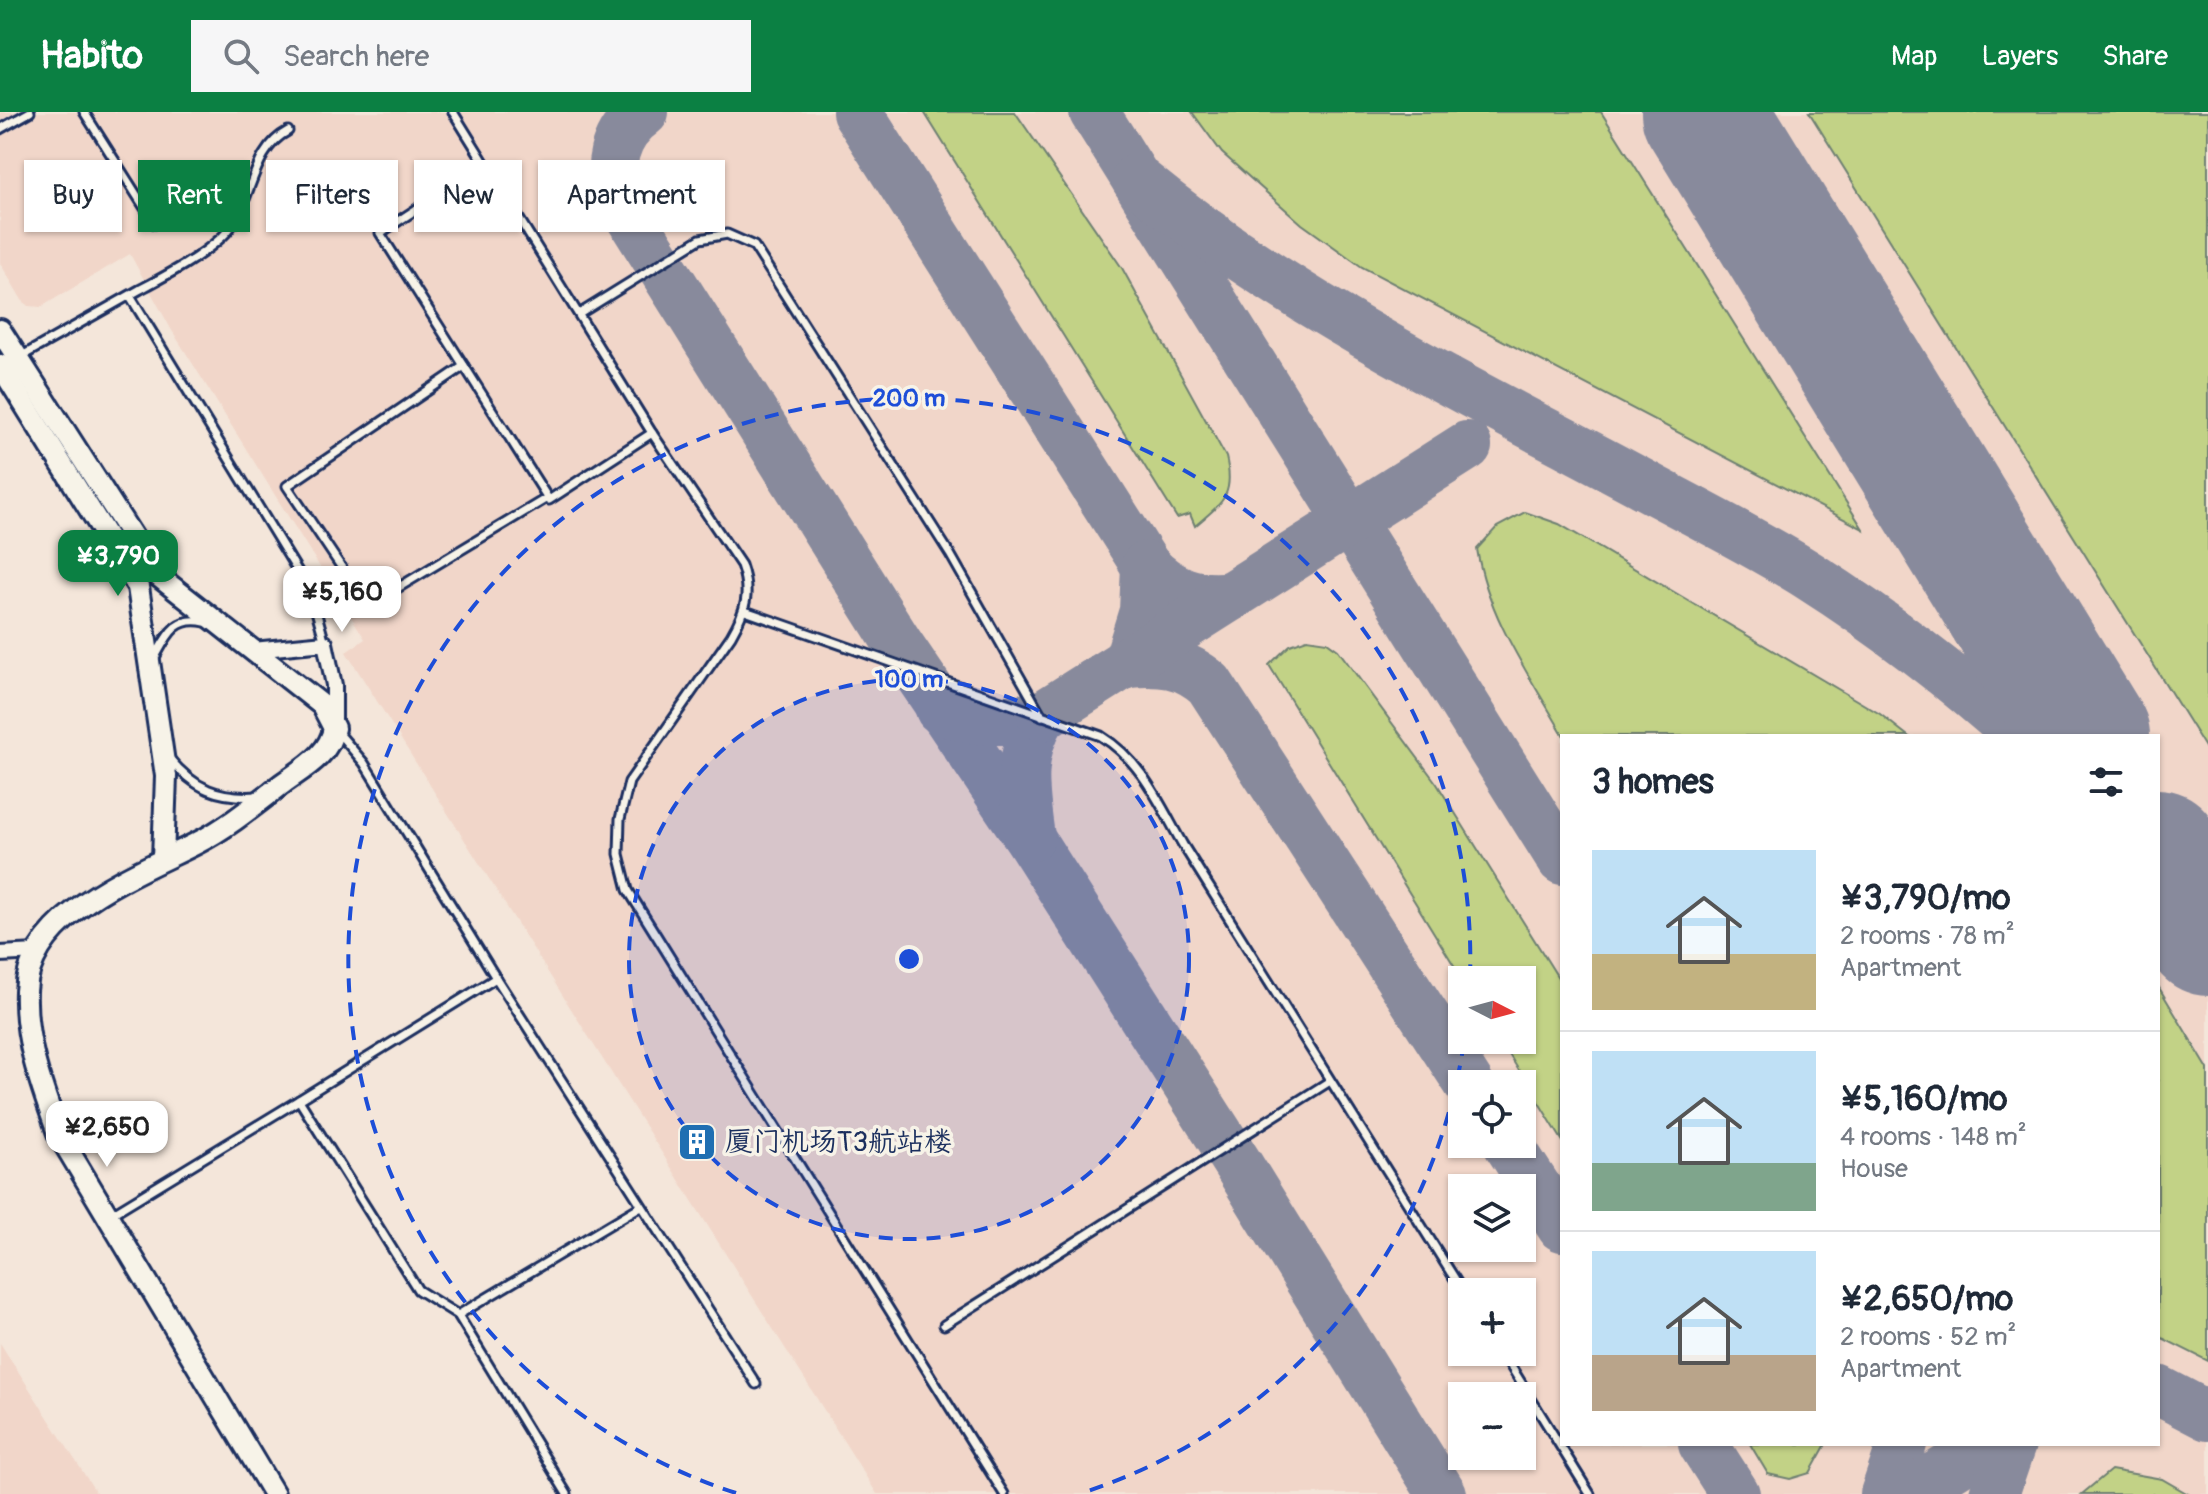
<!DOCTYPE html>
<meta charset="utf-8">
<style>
body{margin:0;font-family:Pangolin,"LXGW WenKai TC",sans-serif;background:#f6f6f7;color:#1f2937;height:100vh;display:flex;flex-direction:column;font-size:30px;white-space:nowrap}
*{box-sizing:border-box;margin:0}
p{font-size:26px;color:#747a83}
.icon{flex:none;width:44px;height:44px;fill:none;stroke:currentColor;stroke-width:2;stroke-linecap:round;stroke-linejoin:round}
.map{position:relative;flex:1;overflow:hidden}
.panel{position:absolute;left:1560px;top:622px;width:600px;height:712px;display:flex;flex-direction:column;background:#fff;border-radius:0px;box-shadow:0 2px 6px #0004}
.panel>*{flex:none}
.top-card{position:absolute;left:24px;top:48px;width:760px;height:72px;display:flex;gap:16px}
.needle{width:52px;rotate:96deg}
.controls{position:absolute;left:1448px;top:854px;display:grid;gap:16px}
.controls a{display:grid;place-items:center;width:88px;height:88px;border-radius:0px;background:#fff;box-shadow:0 2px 6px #0004;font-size:40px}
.price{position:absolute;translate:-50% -68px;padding:0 18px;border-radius:16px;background:#fff;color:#222;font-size:26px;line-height:52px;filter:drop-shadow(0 2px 4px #0008)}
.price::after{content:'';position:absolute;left:50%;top:48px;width:24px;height:18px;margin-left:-12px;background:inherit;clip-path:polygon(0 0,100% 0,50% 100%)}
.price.selected{background:#0b8043;color:#fff}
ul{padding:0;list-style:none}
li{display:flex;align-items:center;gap:24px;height:200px;padding:0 32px}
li+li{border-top:2px solid #e0e1e3}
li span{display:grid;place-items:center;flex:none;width:224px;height:160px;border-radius:0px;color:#555}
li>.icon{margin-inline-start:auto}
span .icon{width:96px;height:96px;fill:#fffc;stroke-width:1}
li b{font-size:34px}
h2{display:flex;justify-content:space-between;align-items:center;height:96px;padding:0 32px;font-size:34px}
.pill{padding:0 28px;border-radius:0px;background:#fff;box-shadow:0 2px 6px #0004;font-size:28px;line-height:72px}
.pill.selected{background:#0b8043;color:#fff}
header{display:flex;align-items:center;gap:48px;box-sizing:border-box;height:112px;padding:0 40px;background:#0b8043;color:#fff}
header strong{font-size:38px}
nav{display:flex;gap:44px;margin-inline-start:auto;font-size:28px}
.search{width:560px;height:72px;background:#f6f6f7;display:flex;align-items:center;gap:20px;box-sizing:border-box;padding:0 28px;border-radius:0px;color:#747a83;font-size:30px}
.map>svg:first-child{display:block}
.built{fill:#f1d6c9;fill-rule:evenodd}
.green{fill:#c2d286;stroke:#6e8072;stroke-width:2}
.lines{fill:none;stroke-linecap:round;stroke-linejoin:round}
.taxiway{stroke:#888a9c;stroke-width:50}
.runway{stroke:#888a9c;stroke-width:126}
.service-casing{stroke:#1b2f5e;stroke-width:13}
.minor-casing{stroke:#1b2f5e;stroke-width:20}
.secondary-casing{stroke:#1b2f5e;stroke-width:26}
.service{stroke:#f7f3e8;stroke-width:7}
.minor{stroke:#f7f3e8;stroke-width:14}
.secondary{stroke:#f7f3e8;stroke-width:20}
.ring{fill:none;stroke:#1d4ed8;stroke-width:4;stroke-dasharray:14 10}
.labels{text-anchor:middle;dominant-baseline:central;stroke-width:7;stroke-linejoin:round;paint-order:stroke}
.poi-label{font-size:28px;fill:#1b2f5e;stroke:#f7f3e8;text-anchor:start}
.centre{fill:#1d4ed8;stroke:#f7f3e8;stroke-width:4}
.ring-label{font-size:24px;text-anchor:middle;font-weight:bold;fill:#1d4ed8;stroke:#f7f3e8;stroke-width:7;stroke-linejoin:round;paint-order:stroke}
</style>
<header>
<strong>Habito</strong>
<div class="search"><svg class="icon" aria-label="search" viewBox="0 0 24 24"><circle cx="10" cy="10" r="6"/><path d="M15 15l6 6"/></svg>Search here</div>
<nav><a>Map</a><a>Layers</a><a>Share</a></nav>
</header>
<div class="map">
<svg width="2208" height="1382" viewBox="0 0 2208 1382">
<rect width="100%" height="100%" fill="#f4e6da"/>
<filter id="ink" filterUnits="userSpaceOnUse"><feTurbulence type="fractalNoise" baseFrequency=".0125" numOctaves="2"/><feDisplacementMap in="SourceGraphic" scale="16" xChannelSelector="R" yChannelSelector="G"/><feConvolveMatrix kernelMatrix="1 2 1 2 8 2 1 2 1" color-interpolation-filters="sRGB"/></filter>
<g filter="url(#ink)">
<g class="built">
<path d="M0 0H2208V1382H877L346 540 365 527 171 217 130 142 41 195 28 194 22 188 0 151ZM1562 624H2158V1332H1562ZM1462 868H1522V928H1462ZM1462 972H1522V1032H1462ZM1462 1076H1522V1136H1462ZM1462 1180H1522V1240H1462ZM1462 1284H1522V1344H1462Z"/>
<path d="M0 1231 97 1382H0Z"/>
</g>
<g class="green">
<path d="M924 0H1015L1122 156 1226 345C1235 383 1223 390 1195 414L1190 402 1177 406Z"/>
<path d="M1192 0H1601L1863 417 1362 155 1302 112 1222 41Z"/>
<path d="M1809 0H2208V640Z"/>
<path d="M1525 400 1559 412 1880 602 1908 624H1564C1530 564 1488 506 1477 437L1497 415Z"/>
<path d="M1307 527 1327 530 1338 538 1437 672 1562 872V1028L1500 928H1522V868H1463L1269 553 1290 533Z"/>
<path d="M2158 874 2208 957V1249L2158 1224Z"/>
<path d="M1750 1332H1825V1334L1810 1361 1790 1367 1768 1362Z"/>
<path d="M2111 1358 2162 1367 2188 1382H2082Z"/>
</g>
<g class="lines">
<g class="taxiway">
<path d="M644 0C613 22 605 56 621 90L899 533 1030 727 1237 1051 1442 1382"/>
<path d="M857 0 1146 454C1169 479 1197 489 1231 484"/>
<path d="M1094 0 1562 748"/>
<path d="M1136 67C1293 196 1476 282 1654 378 1705 405 1758 432 1808 463 1882 510 1954 565 2019 624"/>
<path d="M1146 454 1144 499 1128 551C1161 548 1184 550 1209 572L1469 972"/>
<path d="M940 597C975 612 1005 609 1042 604 1017 643 1024 681 1030 725"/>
<path d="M1042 604 1467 334"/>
<path d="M2158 767 2208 832"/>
<path d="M1508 1032 1562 1115"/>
<path d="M2158 1278 2208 1304"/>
<path d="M1703 1332 1735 1382"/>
<path d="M1885 1382 1902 1332"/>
<path d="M1908 1382 1988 1332"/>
<path d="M1994 1382 2011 1332"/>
</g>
<g class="runway">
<path d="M1704 0 2087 624"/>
<path d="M2158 740 2208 821"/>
</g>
<g class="service-casing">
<g id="service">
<path d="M84 0 155 112"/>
<path d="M453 0 652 321 741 453C751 481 746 498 731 524L629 670 620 707 619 742 628 778 1004 1382"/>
<path d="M0 17 30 0"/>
<path d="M486 52 380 121 549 388 652 321"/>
<path d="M130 184 311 481 325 531"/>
<path d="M579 202 700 127 727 122 754 134 950 442 1042 604"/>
<path d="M22 244C61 222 100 200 139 178 167 163 198 147 222 125 254 95 248 40 288 19"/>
<path d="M464 254 287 374 354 474 391 480 547 386"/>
<path d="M745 499 1101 624C1142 649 1160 693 1183 733L1463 1180"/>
<path d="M154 547C167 524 175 503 205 510"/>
<path d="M336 618 364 651 496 866 756 1272"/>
<path d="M169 646C194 677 219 687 259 684"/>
<path d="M110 1103 299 988"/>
<path d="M458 1203 418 1178 299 988 496 866"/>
<path d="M944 1213 1330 969"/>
<path d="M1502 1240 1590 1382"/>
<path d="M567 1382 458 1203 641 1094"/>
</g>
</g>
<g class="minor-casing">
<g id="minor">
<path d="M253 538 325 531 334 573V612"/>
<path d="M0 842 37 840"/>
</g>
</g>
<g class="secondary-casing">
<g id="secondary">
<path d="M0 218 157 463 322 593 334 616C330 643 302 657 282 672 256 692 227 716 197 731 139 761 29 801 26 879 24 928 42 976 58 1021L274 1382"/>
<path d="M0 253 138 475 166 664 163 747"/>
</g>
</g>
<use href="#service" class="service"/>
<use href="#minor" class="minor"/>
<use href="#secondary" class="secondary"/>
</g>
</g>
<circle cx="909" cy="847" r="280" fill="#1d4ed8" fill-opacity=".12"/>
<g class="ring">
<circle cx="909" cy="847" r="280"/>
<path d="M1464 930A561 561 0 0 1 1082 1381M736 1381A561 561 0 1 1 1470 867"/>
</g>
<defs>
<g id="building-square" transform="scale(2)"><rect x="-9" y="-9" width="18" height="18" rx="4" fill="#1f6fb2" stroke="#f7f3e8"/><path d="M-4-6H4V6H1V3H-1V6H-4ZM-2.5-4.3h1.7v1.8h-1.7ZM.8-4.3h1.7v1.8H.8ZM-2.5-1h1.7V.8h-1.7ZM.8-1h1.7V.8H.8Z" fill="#fff"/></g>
</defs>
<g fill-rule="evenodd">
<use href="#building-square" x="697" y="1030"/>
</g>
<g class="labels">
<g class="poi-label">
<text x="725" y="1030">厦门机场T3航站楼</text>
</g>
</g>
<circle cx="909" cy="847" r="12" class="centre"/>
<g class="ring-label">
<text x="909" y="294">200 m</text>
<text x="909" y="575">100 m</text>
</g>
</svg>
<div class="controls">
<a><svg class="needle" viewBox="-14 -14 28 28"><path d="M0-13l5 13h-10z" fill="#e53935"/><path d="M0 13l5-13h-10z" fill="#747a83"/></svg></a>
<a><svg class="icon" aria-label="locate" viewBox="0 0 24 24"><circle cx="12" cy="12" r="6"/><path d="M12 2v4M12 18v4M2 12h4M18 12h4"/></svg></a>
<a><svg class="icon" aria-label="layers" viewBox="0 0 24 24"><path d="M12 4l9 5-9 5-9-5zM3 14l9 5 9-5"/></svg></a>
<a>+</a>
<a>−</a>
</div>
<b class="price selected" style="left:118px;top:486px">¥3,790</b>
<b class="price" style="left:342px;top:522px">¥5,160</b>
<b class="price" style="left:107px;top:1057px">¥2,650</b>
<div class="top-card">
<a class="pill">Buy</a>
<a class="pill selected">Rent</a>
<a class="pill">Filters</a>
<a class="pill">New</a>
<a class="pill">Apartment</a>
</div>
<section class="panel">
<h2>3 homes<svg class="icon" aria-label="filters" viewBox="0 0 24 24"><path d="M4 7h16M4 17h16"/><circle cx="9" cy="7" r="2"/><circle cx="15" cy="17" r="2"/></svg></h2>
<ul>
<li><span style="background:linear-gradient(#bfe0f5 65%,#c2b280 0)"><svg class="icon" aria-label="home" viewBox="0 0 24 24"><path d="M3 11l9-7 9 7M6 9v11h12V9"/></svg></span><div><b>¥3,790/mo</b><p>2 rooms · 78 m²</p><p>Apartment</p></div></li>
<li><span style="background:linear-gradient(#bfe0f5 70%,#7fa58c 0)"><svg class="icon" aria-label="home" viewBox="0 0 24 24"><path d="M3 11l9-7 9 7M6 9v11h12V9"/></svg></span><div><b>¥5,160/mo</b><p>4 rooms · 148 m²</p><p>House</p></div></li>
<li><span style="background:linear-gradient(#bfe0f5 65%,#b9a48a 0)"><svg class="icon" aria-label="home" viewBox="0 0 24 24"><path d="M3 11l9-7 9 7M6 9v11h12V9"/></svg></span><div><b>¥2,650/mo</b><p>2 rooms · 52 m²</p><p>Apartment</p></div></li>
</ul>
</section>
</div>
